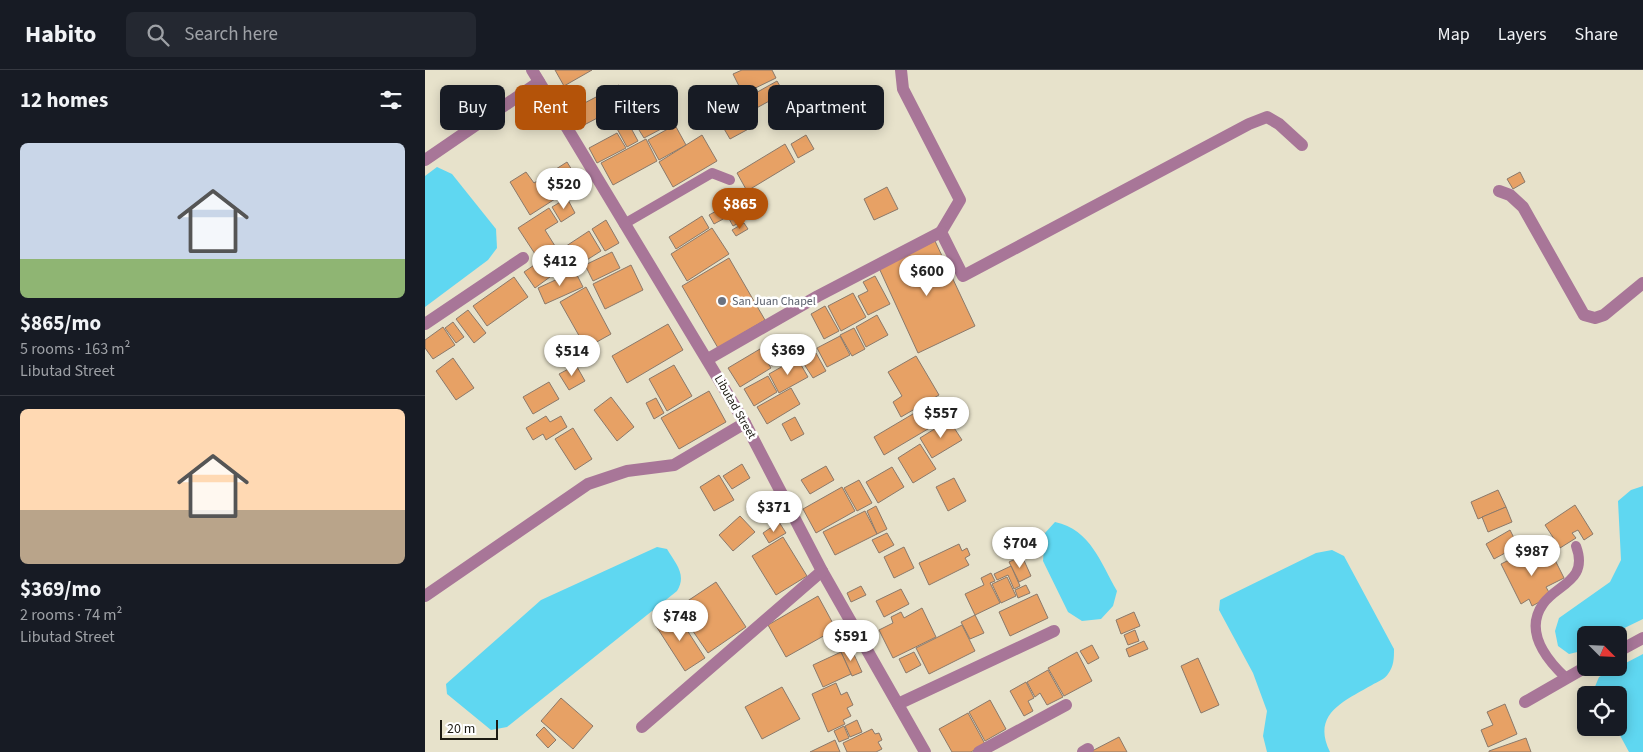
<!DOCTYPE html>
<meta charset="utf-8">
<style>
body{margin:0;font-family:"Source Sans 3",sans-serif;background:#242831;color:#f1f3f6;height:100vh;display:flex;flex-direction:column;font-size:19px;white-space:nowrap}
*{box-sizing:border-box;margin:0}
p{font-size:16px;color:#9ea1a6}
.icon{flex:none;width:28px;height:28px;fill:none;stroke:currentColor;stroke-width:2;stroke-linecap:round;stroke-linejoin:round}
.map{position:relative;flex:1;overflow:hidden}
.details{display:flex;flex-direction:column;background:#171b24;width:425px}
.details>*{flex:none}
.banner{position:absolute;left:15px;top:15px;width:475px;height:45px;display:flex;gap:10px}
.needle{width:32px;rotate:114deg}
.buttons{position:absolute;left:1152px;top:556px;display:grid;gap:10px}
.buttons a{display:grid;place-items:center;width:50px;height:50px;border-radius:8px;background:#171b24;box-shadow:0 2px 12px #0003;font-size:25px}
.scale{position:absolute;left:15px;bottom:12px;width:58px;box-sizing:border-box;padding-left:5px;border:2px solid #1d1b13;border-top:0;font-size:14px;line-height:18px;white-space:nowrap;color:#1d1b13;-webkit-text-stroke:4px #fff;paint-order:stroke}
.price{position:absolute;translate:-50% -42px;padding:0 11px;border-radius:18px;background:#fff;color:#222;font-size:16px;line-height:32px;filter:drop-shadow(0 1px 2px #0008)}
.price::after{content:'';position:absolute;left:50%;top:30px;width:15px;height:11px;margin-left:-8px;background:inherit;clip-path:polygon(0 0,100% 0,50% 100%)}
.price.on{background:#b45309;color:#fff}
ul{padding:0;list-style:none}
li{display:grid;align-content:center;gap:10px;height:265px;padding:0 20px}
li+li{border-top:1px solid #363941}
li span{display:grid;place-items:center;height:155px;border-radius:8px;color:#555}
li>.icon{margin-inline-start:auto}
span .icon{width:90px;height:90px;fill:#fffc;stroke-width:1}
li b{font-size:21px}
h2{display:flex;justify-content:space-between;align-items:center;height:60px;padding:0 20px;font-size:21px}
.pill{padding:0 18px;border-radius:8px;background:#171b24;box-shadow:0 2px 12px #0003;font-size:18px;line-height:45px}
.pill.on{background:#b45309;color:#fff}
header{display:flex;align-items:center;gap:30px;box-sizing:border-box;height:70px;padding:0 25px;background:#171b24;border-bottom:1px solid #363941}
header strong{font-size:24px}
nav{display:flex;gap:28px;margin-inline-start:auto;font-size:18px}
.search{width:350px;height:45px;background:#242831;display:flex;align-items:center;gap:12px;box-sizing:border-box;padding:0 18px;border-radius:8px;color:#9ea1a6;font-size:19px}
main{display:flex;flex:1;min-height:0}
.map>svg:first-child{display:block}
.water{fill:#5fd7f1}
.building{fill:#e7a165;stroke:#8b796a}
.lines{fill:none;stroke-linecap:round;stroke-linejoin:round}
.lane{stroke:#a87698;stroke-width:10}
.street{stroke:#a87698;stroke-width:12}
.worship-dot{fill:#6b7280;stroke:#fff;stroke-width:2}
.labels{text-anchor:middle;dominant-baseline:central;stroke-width:5;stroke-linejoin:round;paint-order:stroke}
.worship-label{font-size:12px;fill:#5b616d;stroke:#fff;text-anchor:start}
.street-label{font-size:12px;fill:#1d1b13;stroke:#fff}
</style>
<header>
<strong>Habito</strong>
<div class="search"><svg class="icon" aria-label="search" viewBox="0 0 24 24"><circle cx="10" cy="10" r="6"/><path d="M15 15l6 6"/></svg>Search here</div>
<nav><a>Map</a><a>Layers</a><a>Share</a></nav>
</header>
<main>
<section class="details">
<h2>12 homes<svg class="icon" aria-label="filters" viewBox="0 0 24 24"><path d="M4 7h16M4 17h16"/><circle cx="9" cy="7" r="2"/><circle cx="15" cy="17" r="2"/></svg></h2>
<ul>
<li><span style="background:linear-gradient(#c9d6e8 75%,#8fb573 0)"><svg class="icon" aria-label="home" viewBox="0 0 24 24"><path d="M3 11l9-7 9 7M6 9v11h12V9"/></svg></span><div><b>$865/mo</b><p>5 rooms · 163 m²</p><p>Libutad Street</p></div></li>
<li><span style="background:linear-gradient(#ffd9b3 65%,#b9a48a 0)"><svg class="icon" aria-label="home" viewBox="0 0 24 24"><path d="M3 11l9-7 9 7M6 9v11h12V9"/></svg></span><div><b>$369/mo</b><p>2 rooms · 74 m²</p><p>Libutad Street</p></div></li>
</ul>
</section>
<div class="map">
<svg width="1218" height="682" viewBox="0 0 1218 682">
<rect width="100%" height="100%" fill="#e7e2cb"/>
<g class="water">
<path d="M12 97 27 104 71 159 72 178 63 190 0 237V106Z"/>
<path d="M1218 416V549L1185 565H1161V580L1144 584 1133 576 1130 561 1134 548 1185 512 1196 490 1193 431 1206 420Z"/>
<path d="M630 452C666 460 675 492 692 521L688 536 676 549 657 551 643 542 618 491 620 463Z"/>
<path d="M232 477 242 479C251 494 262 505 252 521L82 657 66 660 22 624 21 614 116 530Z"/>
<path d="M907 480 919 486 969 579C969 588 969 596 963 604 960 609 952 612 947 615 919 631 886 644 905 682H842L838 666 842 641 828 603 794 540 795 530 891 483Z"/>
<path d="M1218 584V682H1204L1191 658H1194V625H1173L1169 619 1174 607Z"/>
</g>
<g class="building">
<path d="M130 0H167L139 16Z"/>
<path d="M317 0H347L351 8 318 24 308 4Z"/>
<path d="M352 11 359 23 326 41 320 29Z"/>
<path d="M194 15 203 32 159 55 150 38Z"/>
<path d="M243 31 249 44 239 49 233 36Z"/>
<path d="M228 41 238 58 219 68 209 52Z"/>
<path d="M321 44 329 56 305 69 298 57Z"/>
<path d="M201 49 213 71 202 77 190 55Z"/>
<path d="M250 55 261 75 234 90 223 70Z"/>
<path d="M192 63 201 78 172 93 164 78Z"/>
<path d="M277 65 292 91 248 117 234 92Z"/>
<path d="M381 65 389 79 373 88 366 74Z"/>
<path d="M221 69 232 91 188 115 176 93Z"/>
<path d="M360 74 370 92 322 121 312 103Z"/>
<path d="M142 92 155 113 105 145 85 112 101 102 109 113Z"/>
<path d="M1095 102 1100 112 1088 119 1082 109Z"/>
<path d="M462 117 473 139 449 150 439 129Z"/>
<path d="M142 128 150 143 136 152 127 137Z"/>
<path d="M124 138 133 152 120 160 130 176 112 187 93 158Z"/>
<path d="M295 139 300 148 289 154 284 145Z"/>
<path d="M316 139 321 149 308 156 303 147Z"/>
<path d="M277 146 284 158 251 179 244 167Z"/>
<path d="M181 150 194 173 180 181 167 159Z"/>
<path d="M319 153 323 159 311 166 307 160Z"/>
<path d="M287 158 304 184 262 211 246 184Z"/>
<path d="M164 161 176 181 138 205 126 186Z"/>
<path d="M510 171 550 256 493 283 454 198Z"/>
<path d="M187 182 195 198 168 211 160 195Z"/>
<path d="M304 188 340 250 293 278 257 216Z"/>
<path d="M118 189 129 204 110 218 99 202Z"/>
<path d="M206 195 218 220 180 239 168 214Z"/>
<path d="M150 201 158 217 120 234 113 218Z"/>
<path d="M450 206 465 234 443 245 433 226 443 221 438 212Z"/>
<path d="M89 207 103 227 62 256 48 236Z"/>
<path d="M161 217 186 264 161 278 135 232Z"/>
<path d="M428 223 441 247 416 261 403 236Z"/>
<path d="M400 236 414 261 399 269 386 244Z"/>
<path d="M43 240 61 263 49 273 31 249Z"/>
<path d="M452 245 463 265 441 277 431 257Z"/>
<path d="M28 252 39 267 31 273 20 258Z"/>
<path d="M243 254 258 280 202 313 187 286Z"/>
<path d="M18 257 30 275 8 289 0 278V270Z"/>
<path d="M429 258 440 279 427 286 415 265Z"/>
<path d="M415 266 425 285 402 297 392 278Z"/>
<path d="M349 271 360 289 347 296 336 278Z"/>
<path d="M335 279 346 298 315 317 303 298Z"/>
<path d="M391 283 401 301 388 308 377 291Z"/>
<path d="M491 286 514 325 476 347 468 332 477 326 463 302Z"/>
<path d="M28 288 49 318 31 330 11 301Z"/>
<path d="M372 288 383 307 354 323 344 304Z"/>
<path d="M151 295 160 311 144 320 134 304Z"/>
<path d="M249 295 267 326 242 341 224 309Z"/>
<path d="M343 306 352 322 329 336 319 319Z"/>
<path d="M124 312 134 329 108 344 98 327Z"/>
<path d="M366 318 375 334 342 354 332 337Z"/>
<path d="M284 321 301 352 254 379 236 348Z"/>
<path d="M186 327 209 357 192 371 169 340Z"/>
<path d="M231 328 239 343 229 349 221 333Z"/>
<path d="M498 338 508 356 459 385 449 367Z"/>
<path d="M121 346 125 352 136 346 142 357 121 370 118 364 108 370 101 358Z"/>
<path d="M370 347 379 364 366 371 357 354Z"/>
<path d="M524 350 537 370 507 388 495 368Z"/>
<path d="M148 358 167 389 150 400 130 369Z"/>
<path d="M495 374 511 399 488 413 473 388Z"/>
<path d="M317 394 325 408 307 419 298 406Z"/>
<path d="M401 396 409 410 385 424 376 410Z"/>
<path d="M467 397 479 417 453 433 441 412Z"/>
<path d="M294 405 309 430 289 441 275 417Z"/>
<path d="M529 408 541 431 523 441 511 417Z"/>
<path d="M434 410 447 433 432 441 419 418Z"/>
<path d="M417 417 430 441 391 463 378 439Z"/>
<path d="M1073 420 1081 437 1053 449 1046 432Z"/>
<path d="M1150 435 1168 464 1159 470 1153 460 1147 463 1151 468 1135 478 1120 455Z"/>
<path d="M451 436 462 459 452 464 442 441Z"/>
<path d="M1081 437 1087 452 1063 462 1057 447Z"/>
<path d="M440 441 452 464 410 485 398 462Z"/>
<path d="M315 446 330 462 308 481 294 465Z"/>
<path d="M354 452 361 463 344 473 338 463Z"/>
<path d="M1085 460 1093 476 1069 489 1061 474Z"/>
<path d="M462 463 469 475 454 483 447 470Z"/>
<path d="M358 467 382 506 351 525 327 486Z"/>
<path d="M534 474 537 481 542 478 545 485 540 488 544 495 504 515 494 493Z"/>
<path d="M479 477 489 498 469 508 459 487Z"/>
<path d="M1106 479 1113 493 1128 486 1139 508 1121 517 1126 526 1107 536 1104 529 1096 534 1076 494Z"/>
<path d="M597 486 606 506 594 512 584 492Z"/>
<path d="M586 496 595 516 589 519 583 505 572 510 569 504Z"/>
<path d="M566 503 570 511 565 513 575 533 550 545 540 524 559 515 556 508Z"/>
<path d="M582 507 591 526 576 533 567 514Z"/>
<path d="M291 512 321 557 283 583 252 538Z"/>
<path d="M601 515 605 523 593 528 590 520Z"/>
<path d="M436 516 441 525 426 532 422 523Z"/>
<path d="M476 519 484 534 459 547 451 531Z"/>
<path d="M612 524 623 548 585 566 574 542Z"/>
<path d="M393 526 411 559 361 587 343 555Z"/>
<path d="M497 538 511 567 468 588 454 560 468 553 466 547 476 542 479 548Z"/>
<path d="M709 542 715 556 696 564 691 550Z"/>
<path d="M251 543 280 588 260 601 231 556Z"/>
<path d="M550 545 559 563 545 569 536 552Z"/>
<path d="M537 555 550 581 504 604 491 578Z"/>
<path d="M710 560 714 571 703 575 699 565Z"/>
<path d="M719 571 723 579 704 587 701 579Z"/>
<path d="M667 575 674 588 663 594 655 581Z"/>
<path d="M426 578 437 602 427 606 416 582Z"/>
<path d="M416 582 426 604 398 617 388 595Z"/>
<path d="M489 582 496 595 481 603 474 589Z"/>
<path d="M652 582 667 611 639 626 623 598Z"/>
<path d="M773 588 794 635 776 643 756 596Z"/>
<path d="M623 600 638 627 622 635 615 623 610 627 602 612Z"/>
<path d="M601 612 609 628 603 631 608 641 599 646 585 621Z"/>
<path d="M411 613 416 625 422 622 428 635 422 638 426 646 418 650 420 654 403 662 387 624Z"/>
<path d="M357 617 375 649 337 669 320 637Z"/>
<path d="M136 628 168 656 148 679 116 651Z"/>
<path d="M565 630 581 659 560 671 544 642Z"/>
<path d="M1080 634 1092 664 1063 677 1056 660 1068 655 1062 642Z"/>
<path d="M543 643 560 674 546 682H527L514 659Z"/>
<path d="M432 650 437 662 425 667 420 656Z"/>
<path d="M419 656 424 668 414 672 409 661Z"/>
<path d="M119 657 131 670 123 678 111 665Z"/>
<path d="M447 659 450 664 454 663 457 670 453 672 457 679 451 682H422L418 673Z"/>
<path d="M694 667 702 682H668L667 681Z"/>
<path d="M1101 668 1106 682H1064V681Z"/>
<path d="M410 670 415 682H385Z"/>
</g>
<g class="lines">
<g class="lane">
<path d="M199 154 287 103 305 110"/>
<path d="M1140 607C1121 589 1099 561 1118 534 1132 514 1164 511 1151 476"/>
</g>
<g class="street">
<path d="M107 0 320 353 397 501 500 682"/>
<path d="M476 0 478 19 535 130 516 162 538 206 824 54 842 47 854 54 877 75"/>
<path d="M0 90 114 12"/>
<path d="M1074 121 1085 125 1098 137 1159 245 1170 248 1179 245 1218 213"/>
<path d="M0 254 98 188"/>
<path d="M283 289 393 226 516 162"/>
<path d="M0 526 163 414 202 401 249 395 320 353"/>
<path d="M1194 581 1218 568"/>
<path d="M1100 632 1161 597"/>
<path d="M473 634 629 561"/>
<path d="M217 657 397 501"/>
<path d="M554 682 641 635"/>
<path d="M658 682 663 679"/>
</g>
</g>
<circle class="worship-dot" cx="297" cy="231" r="5"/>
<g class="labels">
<g class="worship-label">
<text x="307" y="231">San Juan Chapel</text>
</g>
<g class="street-label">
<text transform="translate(310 337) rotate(60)">Libutad Street</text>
</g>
</g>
</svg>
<div class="buttons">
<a><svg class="needle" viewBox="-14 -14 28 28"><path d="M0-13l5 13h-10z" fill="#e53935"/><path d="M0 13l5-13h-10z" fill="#9ea1a6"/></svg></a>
<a><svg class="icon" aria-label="locate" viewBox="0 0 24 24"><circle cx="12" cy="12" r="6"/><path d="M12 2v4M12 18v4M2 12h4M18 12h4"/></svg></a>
</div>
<div class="scale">20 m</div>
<b class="price" style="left:139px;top:140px">$520</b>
<b class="price on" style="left:315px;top:160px">$865</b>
<b class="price" style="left:135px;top:217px">$412</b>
<b class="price" style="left:502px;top:227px">$600</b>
<b class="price" style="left:363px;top:306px">$369</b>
<b class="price" style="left:147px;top:307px">$514</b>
<b class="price" style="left:516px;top:369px">$557</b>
<b class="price" style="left:349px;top:463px">$371</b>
<b class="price" style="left:595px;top:499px">$704</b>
<b class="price" style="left:1107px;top:507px">$987</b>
<b class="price" style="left:255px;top:572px">$748</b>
<b class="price" style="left:426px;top:592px">$591</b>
<div class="banner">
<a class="pill">Buy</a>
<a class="pill on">Rent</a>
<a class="pill">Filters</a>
<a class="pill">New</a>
<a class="pill">Apartment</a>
</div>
</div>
</main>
